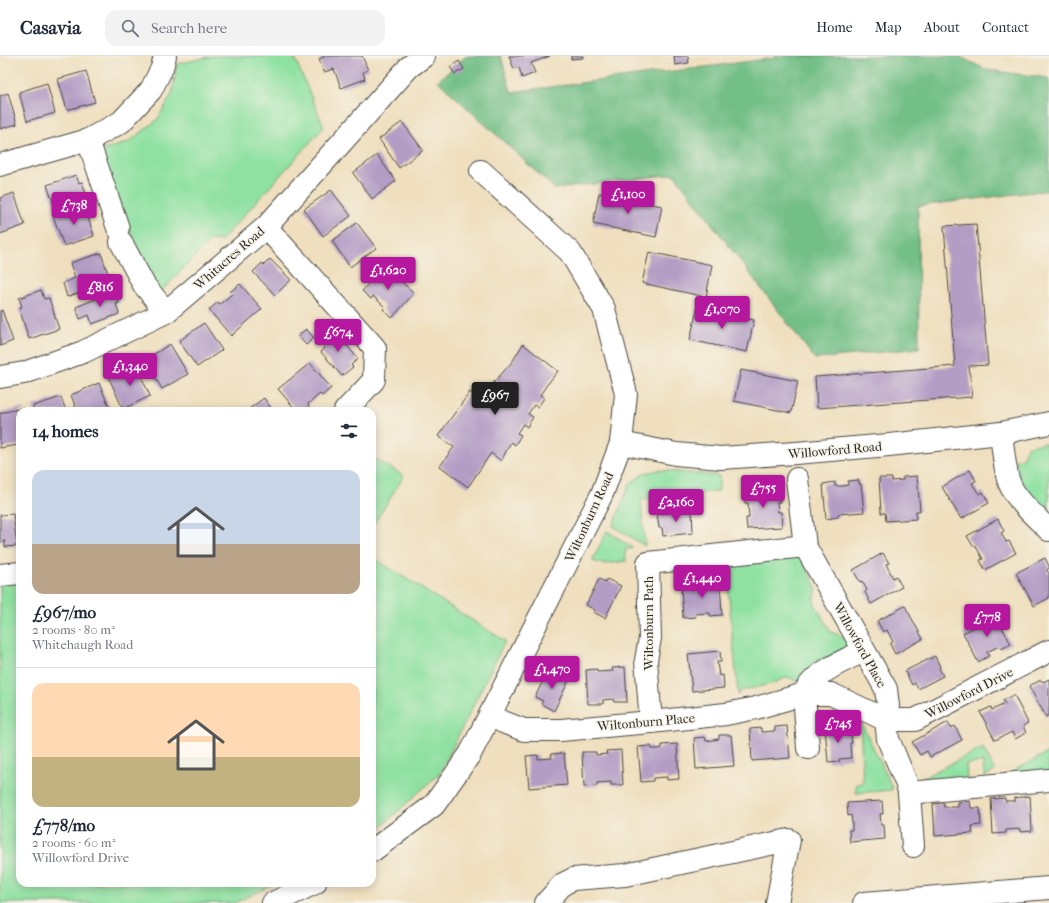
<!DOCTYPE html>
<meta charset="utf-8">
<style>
body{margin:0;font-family:"IM FELL French Canon",serif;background:#f2f2f3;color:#1f2937;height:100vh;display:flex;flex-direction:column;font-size:15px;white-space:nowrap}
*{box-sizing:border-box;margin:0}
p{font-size:13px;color:#747a83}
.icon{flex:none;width:22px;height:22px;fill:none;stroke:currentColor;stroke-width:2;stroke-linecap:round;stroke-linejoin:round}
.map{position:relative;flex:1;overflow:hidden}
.details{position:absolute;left:16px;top:351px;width:360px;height:480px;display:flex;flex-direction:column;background:#fff;border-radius:12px;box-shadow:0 2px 10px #0003}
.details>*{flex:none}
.price{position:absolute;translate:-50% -34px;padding:0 9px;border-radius:4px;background:#b5179e;color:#fff;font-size:13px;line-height:26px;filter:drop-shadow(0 1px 2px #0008)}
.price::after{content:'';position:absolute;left:50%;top:24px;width:12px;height:9px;margin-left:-6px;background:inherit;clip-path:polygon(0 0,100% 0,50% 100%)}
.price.selected{background:#222;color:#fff}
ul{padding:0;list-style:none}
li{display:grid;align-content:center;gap:8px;height:212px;padding:0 16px}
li+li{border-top:1px solid #e0e1e3}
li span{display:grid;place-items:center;height:124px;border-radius:12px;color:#555}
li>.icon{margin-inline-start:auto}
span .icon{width:72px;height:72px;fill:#fffc;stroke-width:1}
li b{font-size:17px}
h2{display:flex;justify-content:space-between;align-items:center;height:48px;padding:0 16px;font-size:17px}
header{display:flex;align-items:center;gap:24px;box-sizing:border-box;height:56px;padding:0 20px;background:#fff;border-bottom:1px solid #e0e1e3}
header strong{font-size:19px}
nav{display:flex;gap:22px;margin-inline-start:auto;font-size:14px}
.search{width:280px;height:36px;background:#f2f2f3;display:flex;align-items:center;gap:10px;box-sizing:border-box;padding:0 14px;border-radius:12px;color:#747a83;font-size:15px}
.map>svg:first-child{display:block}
.green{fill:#8fe1a1;stroke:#5d8666}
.forest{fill:#73bf87;stroke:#4f7559}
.building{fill:#b49dc5}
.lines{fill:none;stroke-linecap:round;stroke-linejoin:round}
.minor-casing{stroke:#484641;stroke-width:24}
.minor{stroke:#fff;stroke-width:22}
.labels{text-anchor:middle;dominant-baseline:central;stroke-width:3;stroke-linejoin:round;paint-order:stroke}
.street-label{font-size:13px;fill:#2b2b2b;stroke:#f7f3e8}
</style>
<header>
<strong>Casavia</strong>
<div class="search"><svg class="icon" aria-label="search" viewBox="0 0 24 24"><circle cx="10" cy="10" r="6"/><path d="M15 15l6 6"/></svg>Search here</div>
<nav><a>Home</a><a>Map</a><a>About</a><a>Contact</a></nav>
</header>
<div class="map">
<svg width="1049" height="847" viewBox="0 0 1049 847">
<rect width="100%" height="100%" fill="#f7f3e8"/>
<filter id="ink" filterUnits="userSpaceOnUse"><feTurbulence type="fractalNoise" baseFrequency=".025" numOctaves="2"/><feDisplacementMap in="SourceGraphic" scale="8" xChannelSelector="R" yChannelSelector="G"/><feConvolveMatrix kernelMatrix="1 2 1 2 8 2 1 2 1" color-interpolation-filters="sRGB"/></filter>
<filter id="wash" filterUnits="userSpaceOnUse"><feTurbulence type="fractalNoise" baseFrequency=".012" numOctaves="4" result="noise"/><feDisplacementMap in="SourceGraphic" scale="16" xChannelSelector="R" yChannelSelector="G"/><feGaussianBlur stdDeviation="0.9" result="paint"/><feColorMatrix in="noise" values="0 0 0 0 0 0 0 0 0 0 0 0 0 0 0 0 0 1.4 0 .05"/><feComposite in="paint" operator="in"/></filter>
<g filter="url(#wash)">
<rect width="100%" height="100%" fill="#efdfbe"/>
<g class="green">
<path d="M213 0H294L324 71 221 185 210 184 160 237 143 210 101 95 129 86 157 64 172 38 177 8Z"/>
<path d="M1045 387 1049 401V461C1033 444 1016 427 1016 403H1022L1025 395 1028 390Z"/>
<path d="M372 401 404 420 372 471Z"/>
<path d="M659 414 719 420V435L641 444 645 490 613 470 630 428 644 417Z"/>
<path d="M607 475 633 492 625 494 626 505 603 508 592 505Z"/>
<path d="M801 500 817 532 814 546 831 576 844 581 852 596 798 626 788 621 771 628 740 635 738 639 726 509Z"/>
<path d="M372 501 505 585 440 717 372 779Z"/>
<path d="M20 525V827H276L235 847H0V528Z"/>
<path d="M860 664 892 731V734L856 737V728L863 727Z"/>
<path d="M983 692 995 715 984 721 983 706 966 708 967 723 919 727 918 724Z"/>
<path d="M1049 696V717L1004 720Z"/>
</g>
<path class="forest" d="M466 0H501L511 36 775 2 776 0H958L987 14 1049 22V134L918 150 919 292 815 303 674 118 555 133 438 25Z"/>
<g id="blocks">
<g class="building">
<path d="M326 0H362L368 14 363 16 365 23 341 32 334 13 324 16 319 3Z"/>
<path d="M509 0H550L531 7 535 17 522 22 519 11 514 13Z"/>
<path d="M571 0H583V2L571 3Z"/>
<path d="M674 0H688L689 7 675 9Z"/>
<path d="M459 5 464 13 455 18 450 11Z"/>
<path d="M86 15 95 46 67 54 58 23Z"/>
<path d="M47 27 55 57 27 65 19 36Z"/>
<path d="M8 37 17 68 0 73V40Z"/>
<path d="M402 66 423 94 399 112 379 83Z"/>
<path d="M377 99 396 125 372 143 353 117Z"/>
<path d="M76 119 79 127 82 126 86 138 54 149 47 129Z"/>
<path d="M331 134 351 160 323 180 304 153Z"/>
<path d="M14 137 25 169 0 178V142Z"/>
<path d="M599 137 662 150 656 181 593 168Z"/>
<path d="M84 149 94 180 64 190 53 160Z"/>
<path d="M357 167 376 192 350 211 332 185Z"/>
<path d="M976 168 988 309 969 310 972 341 817 352 815 321 955 310 944 170Z"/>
<path d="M649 196 712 209 706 241 642 227Z"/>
<path d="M101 197 111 226 67 241 63 227 75 222 70 207Z"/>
<path d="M270 203 291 224 275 239 253 216 262 207 264 209Z"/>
<path d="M384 210 414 237 392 262 383 253 385 251 373 240 371 243 362 235Z"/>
<path d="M240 228 262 253 231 280 209 254 218 246 220 248 232 238 230 236Z"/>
<path d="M41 234 44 243 49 242 59 273 29 283 19 252 22 251 19 242Z"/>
<path d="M115 235 119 247 116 248 119 258 92 268 89 259 80 263 76 251Z"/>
<path d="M697 253 754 264 747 296 690 284Z"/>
<path d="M2 254 13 285 0 290V255Z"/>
<path d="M204 267 222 294 197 311 179 285Z"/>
<path d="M306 273 314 282 306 289 298 280Z"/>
<path d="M331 274 337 281 339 280 358 303 351 309 353 311 342 320 321 296 325 292 318 284Z"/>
<path d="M170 288 188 318 162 333 145 304Z"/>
<path d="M523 288 558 315 546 330 540 339 544 342 538 351 534 349 528 358 533 361 527 371 523 368 517 377 521 379 515 389 511 386 501 405 491 397 468 431 440 410 454 391 438 380 470 336 479 343 512 306Z"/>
<path d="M310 307 331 332 322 340 320 338 308 348 309 350 304 355H297L278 333Z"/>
<path d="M136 309 150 340 123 353 109 322Z"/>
<path d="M741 314 798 325 791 357 734 345Z"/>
<path d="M99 327 111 355H77L71 339Z"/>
<path d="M61 341 66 355H34L33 350Z"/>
<path d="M264 342 273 355H246L249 353Z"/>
<path d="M23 352 24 355H20V395L18 389 0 392V357Z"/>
<path d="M970 414 976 425 972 427 979 438 983 436 989 447 961 463 942 431Z"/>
<path d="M917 420 920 455H916V463L886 465 885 457H881L879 422H892V425L903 424V421Z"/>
<path d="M859 424V428H861L864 456 838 458V461L826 463 823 428 835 426V430H842L848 429V425Z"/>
<path d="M779 432 780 446H777L778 456H781L782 471 747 473 746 462H749L748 447H745V435Z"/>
<path d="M692 454 693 477 663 480 662 472H659L657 458Z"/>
<path d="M13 458 17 490 5 491V485L0 486V459Z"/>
<path d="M998 463 1004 475 1001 477 1006 486 1009 485 1016 497 985 514 980 504 983 503 975 489 973 490 967 480Z"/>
<path d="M883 497 889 507 886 508 893 522 896 520 902 531 871 548 865 536 867 534 862 525 860 526 853 514Z"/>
<path d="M1045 502 1049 510V512L1047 514 1049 518V542L1034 550 1016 517Z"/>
<path d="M599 523 605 526 607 523 621 530 605 562 593 556 595 554 586 549Z"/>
<path d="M720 524 722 559 710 560V557L695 558 696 561 683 562 681 527 695 526V529L706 528 705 525Z"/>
<path d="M905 550 923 583 895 598 890 588 893 586 887 574 883 576 877 565Z"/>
<path d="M996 560 1011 588 1001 593 999 590 987 596 989 600 978 606 963 577Z"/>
<path d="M720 595 721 606H717L719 620 723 619 724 632 692 635 688 598Z"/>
<path d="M935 600 940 611 939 612 943 620 918 633 915 627 912 629 905 615Z"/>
<path d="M625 611 627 646H614L613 643 603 644V648H588L586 614 597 613V616L613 615 612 612Z"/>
<path d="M548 615 558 620 559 617 570 622 554 655 541 648 543 645 535 641Z"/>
<path d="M1049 623V659L1046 661 1029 630 1041 624 1043 626Z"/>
<path d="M1014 639 1028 667 1023 670 1026 677 1015 683 1012 676 995 684 980 656 991 651 992 654 1005 648 1003 644Z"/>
<path d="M948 666 951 672 955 670 962 684 930 701 927 695 920 699 912 686Z"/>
<path d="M787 670 790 702 752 705 750 673 761 672V676L775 675V671Z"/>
<path d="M839 670 840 674 848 673 849 678 851 677 852 687H850L851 702 839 703 840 705 828 706 825 671Z"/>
<path d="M719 679H731L734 710 696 713 694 682 705 681 706 685 713 684 719 683Z"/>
<path d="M677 688 679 723 667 724V721L653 722V725L641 726 638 691 651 690 652 693H658L662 692V689Z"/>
<path d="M621 694 623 729H611V726L597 727V730L584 731 582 696H596V699L607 698 606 695Z"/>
<path d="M564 697 567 729 529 732 526 700 538 699V703L552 702 551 698Z"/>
<path d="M1030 740 1032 775 1020 776V773L1006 774V777L993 778 991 743 1005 742V745H1015V742Z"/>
<path d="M882 745 883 758H880L881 769H884L885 783 850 786 849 774H852V766L851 759 848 760 847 747Z"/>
<path d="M970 745 971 752H980L981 769 972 770 973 777 935 780 933 748 944 747V751H958V746Z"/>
</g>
</g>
</g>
<g filter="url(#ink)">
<use href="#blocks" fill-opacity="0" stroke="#484641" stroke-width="1"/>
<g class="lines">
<g class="minor-casing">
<g id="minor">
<path d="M88 84 118 172"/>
<path d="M0 109 88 84 121 66 151 34 162 12 165 0"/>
<path d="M266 171 375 292 374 324 345 355"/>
<path d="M121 186 144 229 166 256"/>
<path d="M0 321 24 317 83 296 166 256 266 171 409 11 424 0"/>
<path d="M1001 377C1003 392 1004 408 1008 423 1013 442 1036 461 1049 474"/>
<path d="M621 387 676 398 721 402 796 397 889 389 1001 377 1049 367"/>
<path d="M797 423 805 490 886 633 888 650 886 664 888 683 908 731 909 737 1049 724"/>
<path d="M0 519 20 517"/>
<path d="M490 659 503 666 524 674H561L651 666 726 658 756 652 804 638H831L886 664H915L1049 595"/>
<path d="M651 666 646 604 650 582 648 507 805 490"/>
<path d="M808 692 804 638C811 618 845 604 864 595"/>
<path d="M909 737 913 790"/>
<path d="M372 795 434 749 470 698 602 438 621 387 626 338 604 253 570 196 481 115"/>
<path d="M273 847 315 827"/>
<path d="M546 847 563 828 573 823 625 819 789 784 777 847"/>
<path d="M864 847 1049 832"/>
</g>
</g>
<use href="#minor" class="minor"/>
</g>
</g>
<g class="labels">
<g class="street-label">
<text transform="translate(229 202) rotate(-41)">Whitacres Road</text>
<text transform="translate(835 394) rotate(-5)">Willowford Road</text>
<text transform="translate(589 461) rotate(-65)">Wiltonburn Road</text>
<text transform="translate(648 567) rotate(-90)">Wiltonburn Path</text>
<text transform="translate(860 589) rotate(61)">Willowford Place</text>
<text transform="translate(969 637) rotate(-27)">Willowford Drive</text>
<text transform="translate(646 666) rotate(-5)">Wiltonburn Place</text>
</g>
</g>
</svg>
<b class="price" style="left:628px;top:159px">£1,100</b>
<b class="price" style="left:74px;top:170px">£738</b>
<b class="price" style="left:388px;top:235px">£1,620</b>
<b class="price" style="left:100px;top:252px">£816</b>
<b class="price" style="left:722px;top:274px">£1,070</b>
<b class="price" style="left:338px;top:297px">£674</b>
<b class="price" style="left:130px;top:331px">£1,340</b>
<b class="price selected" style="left:495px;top:360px">£967</b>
<b class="price" style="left:763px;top:453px">£755</b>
<b class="price" style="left:676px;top:467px">£2,160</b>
<b class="price" style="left:702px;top:543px">£1,440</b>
<b class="price" style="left:987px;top:582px">£778</b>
<b class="price" style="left:552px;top:634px">£1,470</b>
<b class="price" style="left:838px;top:688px">£745</b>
<section class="details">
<h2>14 homes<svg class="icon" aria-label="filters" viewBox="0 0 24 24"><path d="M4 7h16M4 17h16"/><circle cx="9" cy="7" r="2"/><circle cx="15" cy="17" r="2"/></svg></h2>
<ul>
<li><span style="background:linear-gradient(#c9d6e8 60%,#b9a48a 0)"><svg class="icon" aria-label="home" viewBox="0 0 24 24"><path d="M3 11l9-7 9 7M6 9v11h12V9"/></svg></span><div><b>£967/mo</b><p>2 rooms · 80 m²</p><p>Whitehaugh Road</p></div></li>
<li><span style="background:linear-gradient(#ffd9b3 60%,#c2b280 0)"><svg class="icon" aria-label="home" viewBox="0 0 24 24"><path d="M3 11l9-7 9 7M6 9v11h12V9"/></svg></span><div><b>£778/mo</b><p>2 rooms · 60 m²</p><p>Willowford Drive</p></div></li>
</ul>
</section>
</div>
